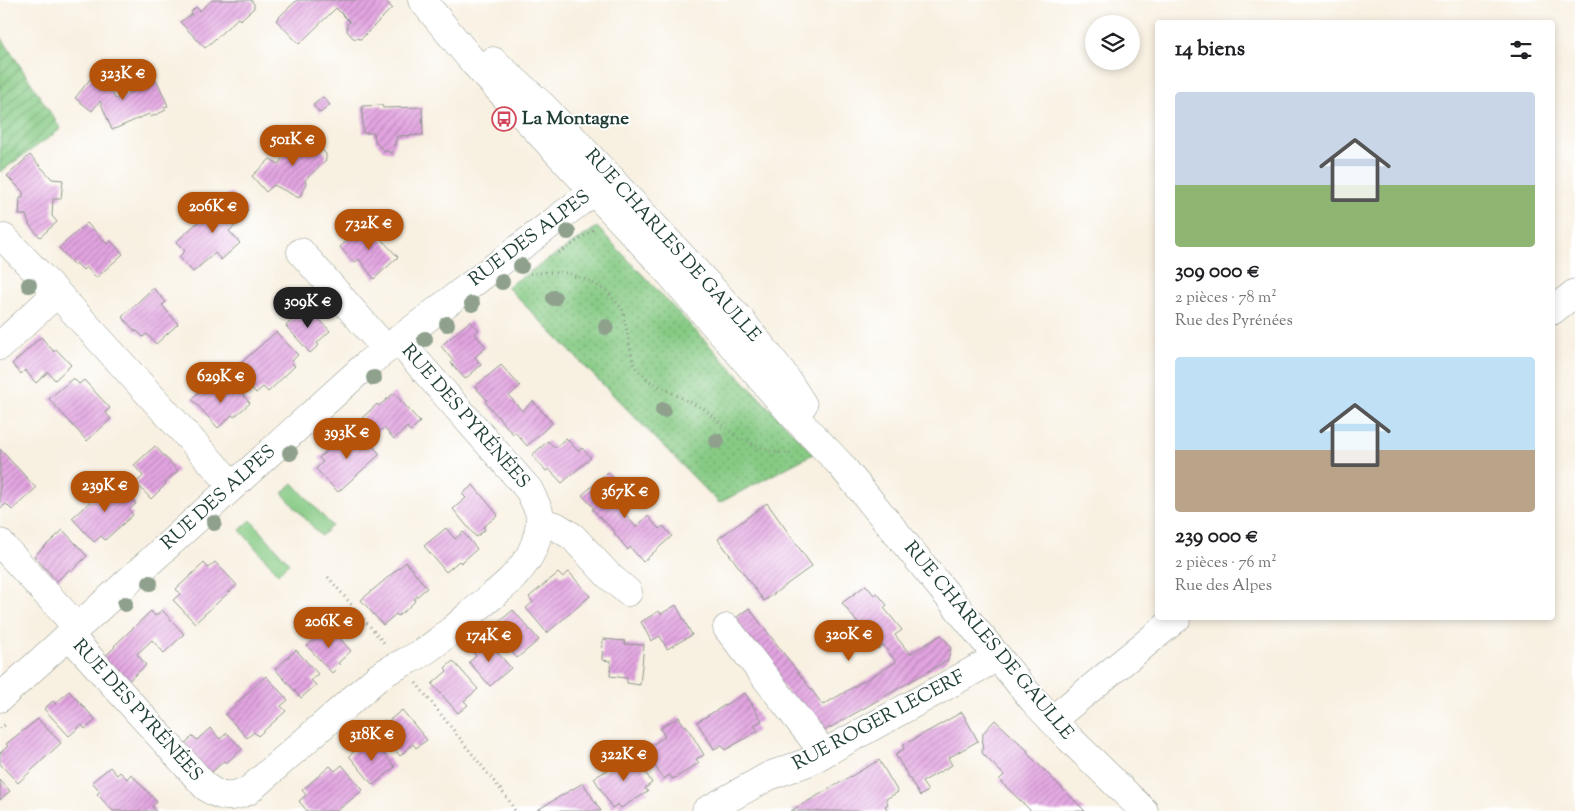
<!DOCTYPE html>
<html lang="fr">
<meta charset="utf-8">
<style>
body{margin:0;font-family:"Sorts Mill Goudy",serif;background:#f2f2f2;color:#202124;height:100vh;display:flex;flex-direction:column;font-size:19px;white-space:nowrap}
*{box-sizing:border-box;margin:0}
p{font-size:16px;color:#757577}
.icon{flex:none;width:28px;height:28px;fill:none;stroke:currentColor;stroke-width:2;stroke-linecap:round;stroke-linejoin:round}
.map{position:relative;flex:1;overflow:hidden}
.details{position:absolute;left:1155px;top:20px;width:400px;height:600px;display:flex;flex-direction:column;background:#fff;border-radius:5px;box-shadow:0 2px 8px #0003}
.details>*{flex:none}
.controls{position:absolute;left:1085px;top:15px;display:grid;gap:10px}
.controls a{display:grid;place-items:center;width:55px;height:55px;border-radius:50%;background:#fff;box-shadow:0 2px 8px #0003;font-size:25px}
.price{position:absolute;translate:-50% -42px;padding:0 11px;border-radius:18px;background:#b45309;color:#fff;font-size:16px;line-height:32px;filter:drop-shadow(0 1px 2px #0008)}
.price::after{content:'';position:absolute;left:50%;top:30px;width:15px;height:11px;margin-left:-8px;background:inherit;clip-path:polygon(0 0,100% 0,50% 100%)}
.price.current{background:#222;color:#fff}
ul{padding:0;list-style:none}
li{display:grid;align-content:center;gap:10px;height:265px;padding:0 20px}
li span{display:grid;place-items:center;height:155px;border-radius:5px;color:#555}
li>.icon{margin-inline-start:auto}
span .icon{width:90px;height:90px;fill:#fffc;stroke-width:1}
li b{font-size:21px}
h2{display:flex;justify-content:space-between;align-items:center;height:60px;padding:0 20px;font-size:21px}
.map>svg:first-child{display:block}
.grass{fill:url(#grass-dots);stroke:#52845c}
.garden{fill:url(#garden-furrows);stroke:#52845c}
.pitch{fill:#86ca84;stroke:#52845c}
.building{fill:url(#building-hatch)}
.lines{fill:none;stroke-linecap:round;stroke-linejoin:round}
.minor-casing{stroke:#8c968a;stroke-width:29}
.path{stroke:#8c968a;stroke-width:3;stroke-dasharray:1 4;stroke-linecap:butt}
.minor{stroke:#fff;stroke-width:28}
.tree{fill:#8fa18d}
.labels{text-anchor:middle;dominant-baseline:central;stroke-width:4;stroke-linejoin:round;paint-order:stroke}
.poi-label{font-size:19px;font-weight:bold;fill:#1f3d34;stroke:#fff;text-anchor:start}
.street-label{font-size:19px;fill:#1f3d34;stroke:#fff}
</style>
<div class="map">
<svg width="1575" height="811" viewBox="0 0 1575 811">
<defs>
<pattern id="grass-dots" width="8" height="8" patternUnits="userSpaceOnUse" patternTransform="scale(1.25)"><rect width="8" height="8" fill="#86ca84"/><path d="M2 2h.1M6 6h.1" fill="none" stroke="#6da56d" stroke-width="1.8" stroke-linecap="round"/></pattern>
<pattern id="garden-furrows" width="10" height="10" patternUnits="userSpaceOnUse" patternTransform="scale(1.25)"><rect width="10" height="10" fill="#86ca84"/><path d="M-1 1l2-2M0 10L10 0M9 11l2-2" fill="none" stroke="#6da56d"/></pattern>
<pattern id="building-hatch" width="6" height="6" patternUnits="userSpaceOnUse" patternTransform="scale(1.25)"><rect width="6" height="6" fill="#e3a4e1"/><path d="M-1 1l2-2M0 6l6-6M5 7l2-2" fill="none" stroke="#b787b7"/></pattern>
</defs>
<rect width="100%" height="100%" fill="#fff"/>
<filter id="ink" filterUnits="userSpaceOnUse"><feTurbulence type="fractalNoise" baseFrequency=".02" numOctaves="2"/><feDisplacementMap in="SourceGraphic" scale="10" xChannelSelector="R" yChannelSelector="G"/><feConvolveMatrix kernelMatrix="1 2 1 2 8 2 1 2 1" color-interpolation-filters="sRGB"/></filter>
<filter id="wash" filterUnits="userSpaceOnUse"><feTurbulence type="fractalNoise" baseFrequency=".0096" numOctaves="4" result="noise"/><feDisplacementMap in="SourceGraphic" scale="20" xChannelSelector="R" yChannelSelector="G"/><feGaussianBlur stdDeviation="1.12" result="paint"/><feColorMatrix in="noise" values="0 0 0 0 0 0 0 0 0 0 0 0 0 0 0 0 0 1.4 0 .05"/><feComposite in="paint" operator="in"/></filter>
<g filter="url(#wash)">
<rect width="100%" height="100%" fill="#f8f0e1"/>
<path class="grass" d="M597 227 813 454 719 503 507 287Z"/>
<path class="garden" d="M0 35 61 129 0 172Z"/>
<g class="pitch">
<path d="M293 483 332 526 321 536 282 493Z"/>
<path d="M251 520 289 563 278 574 240 530Z"/>
</g>
<g id="blocks">
<g class="building">
<path d="M212 0H251L254 4V8L240 20 238 18 205 48 180 22 192 14 191 12 196 7 200 11Z"/>
<path d="M297 0H385L392 8 361 39 353 38 347 31V24L350 22 336 8 299 44 276 20Z"/>
<path d="M95 73 112 85 108 90 113 94 115 99 139 89 138 86 153 80 154 82 157 81 168 106 164 107 166 110 151 117 149 114 112 130 100 101 92 111 75 98Z"/>
<path d="M323 97 330 105 320 113 313 105Z"/>
<path d="M382 105 383 108 422 107 423 135 397 136 392 153 383 150 375 141 374 133H363L362 106Z"/>
<path d="M312 133 322 143V150L326 154V160L305 180 306 184 299 198 274 185 266 192 252 176 270 159 279 164 283 156 295 145 296 146Z"/>
<path d="M30 155 52 179 63 180 61 199H53L52 216 57 222 40 237 30 226 26 215H19L20 198H23V192L7 176Z"/>
<path d="M231 192 248 210 239 219 241 221 229 231 240 243 221 260 215 253 193 272 179 257 185 251 176 242Z"/>
<path d="M87 223 107 244 111 241 123 254 96 278 86 267 83 270 76 263 74 265 59 248Z"/>
<path d="M366 223 398 257 374 279 359 259 354 263 340 247Z"/>
<path d="M153 288 166 302 162 305 178 324 156 344 147 334 143 337 137 331 136 332 122 317Z"/>
<path d="M307 306 330 331 317 343 319 345 310 353 286 326Z"/>
<path d="M470 321 479 330 475 334 486 347 475 357 481 365 465 379 451 363 453 361 441 346Z"/>
<path d="M276 332 298 355 291 362 295 366 268 392 263 387 256 393 234 369Z"/>
<path d="M41 337 54 352 56 349 71 365 55 380 48 372 36 383 25 370 21 374 12 364Z"/>
<path d="M501 365 520 386 509 396 522 411 533 401 552 423 527 446 515 432 513 434 485 402 487 400 475 387Z"/>
<path d="M73 378 79 384 84 380 110 408 105 412 111 419 87 441 49 399Z"/>
<path d="M218 382 228 394 236 387 250 403 234 417 232 415 218 428 192 399 201 390 205 394Z"/>
<path d="M394 393 420 422 410 431 407 427 394 439 384 428 376 434 362 418 377 404 379 406Z"/>
<path d="M358 430 380 454 338 492 316 469 323 462 319 458 347 432 351 437Z"/>
<path d="M566 438 578 451 582 448 591 458 562 483 549 469 546 471 532 455 548 441 555 448Z"/>
<path d="M155 446 178 471 165 483 166 484 151 499 136 483 143 476 134 465Z"/>
<path d="M0 449 36 488 12 510 6 504 1 508 0 507Z"/>
<path d="M608 472 627 494 616 504 636 527 648 516 659 529 663 526 672 536 643 562 630 547 628 550 614 533 615 532 592 509 594 508 582 495Z"/>
<path d="M114 480 136 504 129 510 133 515 105 540 101 536 94 542 72 518Z"/>
<path d="M473 485 498 515 483 527 485 530 476 537 453 509 466 498 462 494Z"/>
<path d="M767 503 812 566 764 601 718 539Z"/>
<path d="M446 528 455 539 463 532 477 549 461 563 459 561 446 572 424 546Z"/>
<path d="M63 530 87 556 72 571 70 569 57 581 34 556Z"/>
<path d="M215 562 237 585 195 623 173 600 180 594 176 589 204 563 208 568Z"/>
<path d="M406 562 427 588 414 599 415 601 407 609 398 616 396 614 383 625 361 600Z"/>
<path d="M569 572 590 596 547 633 526 608 533 602 529 597 558 573 562 577Z"/>
<path d="M866 585 874 595 877 593 887 605 884 608 902 630 895 635 910 654 941 635 951 647 948 660 819 734 733 620 749 608 823 705 896 662 883 645 878 649 842 603Z"/>
<path d="M676 605 692 635 667 649 660 636 651 641 641 622 659 611 661 614Z"/>
<path d="M162 610 184 634 164 653 152 640 137 654 146 665 125 684 102 659 115 647 114 646 151 611 155 616Z"/>
<path d="M513 610 539 640 517 658 496 633 503 628 499 622Z"/>
<path d="M329 626 351 651 338 663 340 665 332 673 307 646Z"/>
<path d="M486 639 511 668 490 686 469 662 476 656 472 651Z"/>
<path d="M603 639 625 641 624 644 644 645 640 685 627 683V678L610 676 611 661 602 660Z"/>
<path d="M296 650 318 674 311 680 316 685 301 698 275 669Z"/>
<path d="M453 661 478 689 464 701 468 705 458 713 432 684 447 671 445 668Z"/>
<path d="M266 676 288 700 281 706 286 711 258 736 254 732 247 738 225 714Z"/>
<path d="M69 691 96 720 85 729 82 725 69 736 44 709 53 701 55 704Z"/>
<path d="M745 693 762 721 754 725 758 731 725 750 722 745 714 749 697 722Z"/>
<path d="M402 710 427 740 416 748 413 744 400 756 376 727 385 720 387 722Z"/>
<path d="M962 712 978 741 948 758 952 765 922 782 928 791 920 796 895 754 904 749 902 746Z"/>
<path d="M679 717 684 726 686 725 704 755 696 759 699 763 677 777 672 779 670 775 663 779 645 749 665 737 660 728Z"/>
<path d="M38 719 61 743 18 783 0 764V753L8 746 6 744Z"/>
<path d="M995 720 1028 751 1027 753 1085 811H1031L999 780 1004 775 982 753 983 733Z"/>
<path d="M210 728 220 739 227 733 242 749 226 763 224 761 210 774 183 745 193 736 197 740Z"/>
<path d="M374 742 395 767 373 785 349 756 363 743 367 748Z"/>
<path d="M635 754 652 783 645 788 648 792 644 794 621 808 618 804 612 808 594 778Z"/>
<path d="M879 760 898 792 886 799 888 804 885 806 888 811H791Z"/>
<path d="M342 765 363 790 337 811H307L299 801 306 795 302 790 330 766 335 771Z"/>
<path d="M110 767 117 775 120 772 127 779 131 774 157 802 152 806 156 811H113L97 794 100 791 92 782Z"/>
<path d="M0 780 10 791 0 800Z"/>
<path d="M583 783 601 811H536L559 797Z"/>
</g>
</g>
</g>
<g filter="url(#ink)">
<use href="#blocks" fill-opacity="0" stroke="#8c968a" stroke-width="1"/>
<g class="lines">
<g class="minor-casing">
<g id="minor">
<path d="M422 0 475 64 657 259 791 413 840 464 1033 700 1070 739 1144 811"/>
<path d="M493 61 544 107 739 318 782 372 803 405"/>
<path d="M4 238 57 293 233 486"/>
<path d="M301 252 386 349"/>
<path d="M1552 311 1575 293"/>
<path d="M398 340 529 490 539 511 540 522 556 526 573 537 608 575 628 592"/>
<path d="M0 346 57 293"/>
<path d="M0 543 77 627"/>
<path d="M727 628 824 753"/>
<path d="M69 635 206 787C221 798 230 799 248 791L377 678C390 668 406 662 420 654 440 642 456 626 474 611 491 596 511 583 524 564 534 551 538 538 540 522"/>
<path d="M0 698 367 364 611 178"/>
<path d="M1052 720 1177 618"/>
<path d="M706 811 769 776 808 762 998 657"/>
</g>
</g>
<g class="path">
<path d="M559 253 595 229"/>
<path d="M530 274 547 272 566 273 589 281 606 291 622 308 634 366 649 381 704 409 738 438 773 452 793 453"/>
<path d="M328 577 384 643"/>
<path d="M416 683 508 799 515 811"/>
<path d="M0 729 6 724"/>
</g>
<use href="#minor" class="minor"/>
</g>
<g class="tree">
<circle cx="568" cy="232" r="8"/>
<circle cx="521" cy="266" r="8"/>
<circle cx="502" cy="282" r="8"/>
<circle cx="29" cy="285" r="8"/>
<circle cx="554" cy="298" r="8"/>
<circle cx="472" cy="304" r="8"/>
<circle cx="447" cy="324" r="8"/>
<circle cx="606" cy="327" r="8"/>
<circle cx="425" cy="339" r="8"/>
<circle cx="374" cy="378" r="8"/>
<circle cx="663" cy="410" r="8"/>
<circle cx="717" cy="441" r="8"/>
<circle cx="290" cy="453" r="8"/>
<circle cx="214" cy="523" r="8"/>
<circle cx="150" cy="583" r="8"/>
<circle cx="125" cy="604" r="8"/>
</g>
</g>
<defs>
<g id="bus-ring" transform="scale(1.25)"><circle r="9.5" fill="#fff" stroke="#d1495b" stroke-width="1.5"/><path d="M-5-6H5V4H4V6H2V4H-2V6H-4V4H-5ZM-3.5-4V0h7V-4ZM-3.5 1.2v1.5H-2V1.2ZM2 1.2v1.5H3.5V1.2Z" fill="#d1495b"/></g>
</defs>
<g fill-rule="evenodd">
<use href="#bus-ring" x="504" y="119"/>
</g>
<g class="labels">
<g class="poi-label">
<text x="522" y="119">La Montagne</text>
</g>
<g class="street-label">
<text transform="translate(530 239) rotate(-37)">RUE DES ALPES</text>
<text transform="translate(672 246) rotate(48)">RUE CHARLES DE GAULLE</text>
<text transform="translate(465 417) rotate(49)">RUE DES PYRÉNÉES</text>
<text transform="translate(219 498) rotate(-42)">RUE DES ALPES</text>
<text transform="translate(988 641) rotate(50)">RUE CHARLES DE GAULLE</text>
<text transform="translate(137 711) rotate(48)">RUE DES PYRÉNÉES</text>
<text transform="translate(879 721) rotate(-28)">RUE ROGER LECERF</text>
</g>
</g>
</svg>
<div class="controls">
<a><svg class="icon" aria-label="layers" viewBox="0 0 24 24"><path d="M12 4l9 5-9 5-9-5zM3 14l9 5 9-5"/></svg></a>
</div>
<b class="price" style="left:123px;top:101px">323K €</b>
<b class="price" style="left:293px;top:167px">501K €</b>
<b class="price" style="left:213px;top:234px">206K €</b>
<b class="price" style="left:369px;top:251px">732K €</b>
<b class="price current" style="left:308px;top:329px">309K €</b>
<b class="price" style="left:221px;top:404px">629K €</b>
<b class="price" style="left:347px;top:460px">393K €</b>
<b class="price" style="left:105px;top:513px">239K €</b>
<b class="price" style="left:625px;top:519px">367K €</b>
<b class="price" style="left:329px;top:649px">206K €</b>
<b class="price" style="left:849px;top:662px">320K €</b>
<b class="price" style="left:489px;top:663px">174K €</b>
<b class="price" style="left:372px;top:762px">318K €</b>
<b class="price" style="left:624px;top:782px">322K €</b>
<section class="details">
<h2>14 biens<svg class="icon" aria-label="filters" viewBox="0 0 24 24"><path d="M4 7h16M4 17h16"/><circle cx="9" cy="7" r="2"/><circle cx="15" cy="17" r="2"/></svg></h2>
<ul>
<li><span style="background:linear-gradient(#c9d6e8 60%,#8fb573 0)"><svg class="icon" aria-label="home" viewBox="0 0 24 24"><path d="M3 11l9-7 9 7M6 9v11h12V9"/></svg></span><div><b>309 000 €</b><p>2 pièces · 78 m²</p><p>Rue des Pyrénées</p></div></li>
<li><span style="background:linear-gradient(#bfe0f5 60%,#b9a48a 0)"><svg class="icon" aria-label="home" viewBox="0 0 24 24"><path d="M3 11l9-7 9 7M6 9v11h12V9"/></svg></span><div><b>239 000 €</b><p>2 pièces · 76 m²</p><p>Rue des Alpes</p></div></li>
</ul>
</section>
</div>
